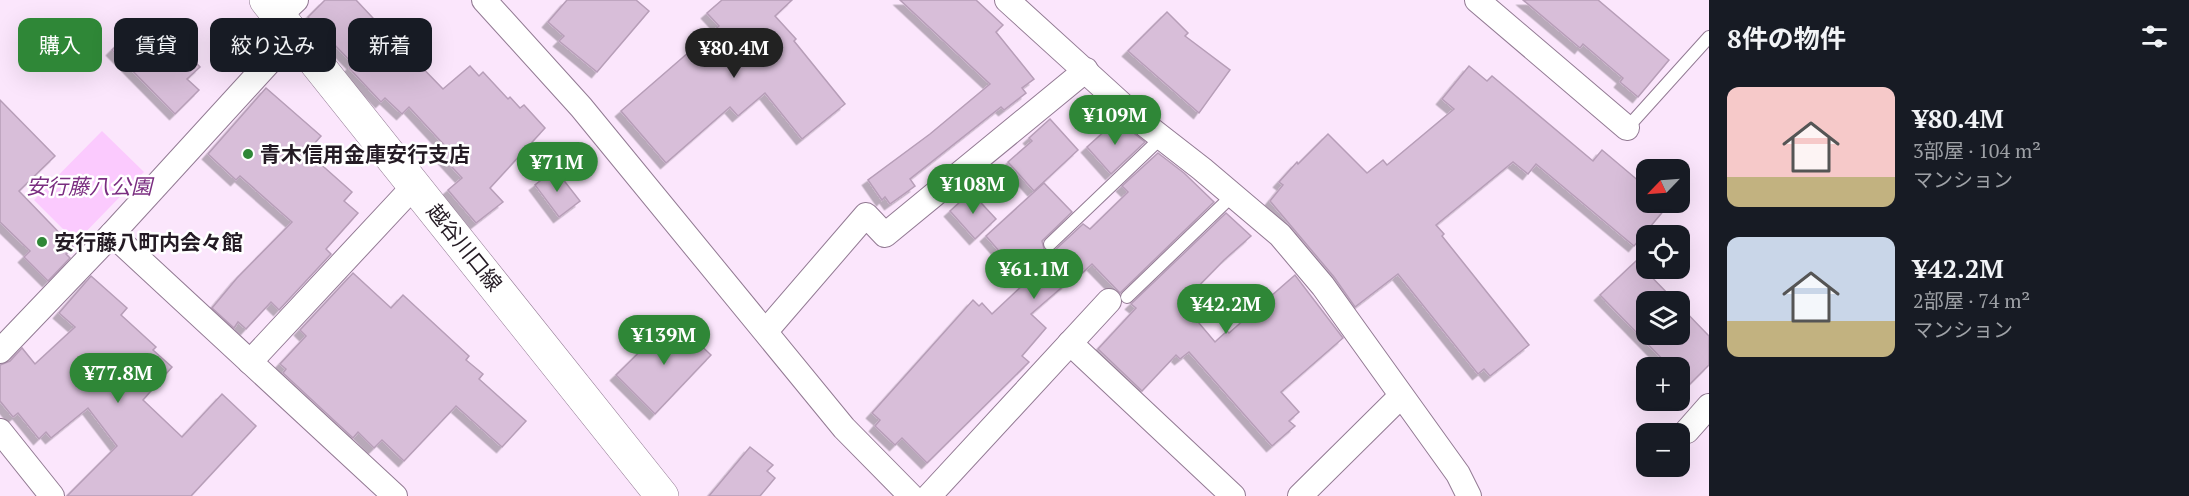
<!DOCTYPE html>
<html lang="ja">
<meta charset="utf-8">
<style>
body{margin:0;font-family:"PT Serif","Noto Sans JP",serif;background:#242831;color:#f1f3f6;height:100vh;display:flex;flex-direction:column;font-size:22px;white-space:nowrap}
*{box-sizing:border-box;margin:0}
p{font-size:20px;color:#9ea1a6}
.icon{flex:none;width:33px;height:33px;fill:none;stroke:currentColor;stroke-width:2;stroke-linecap:round;stroke-linejoin:round}
.map{position:relative;flex:1;overflow:hidden}
.details{display:flex;flex-direction:column;background:#171b24;width:480px}
.details>*{flex:none}
.hud{position:absolute;left:18px;top:18px;width:570px;height:54px;display:flex;gap:12px}
.needle{width:39px;rotate:245deg}
.tools{position:absolute;left:1636px;top:159px;display:grid;gap:12px}
.tools a{display:grid;place-items:center;width:54px;height:54px;border-radius:12px;background:#171b24;box-shadow:0 6px 24px #0002;font-size:30px}
.price{position:absolute;translate:-50% -51px;padding:0 14px;border-radius:21px;background:#2f8737;color:#fff;font-size:20px;line-height:39px;filter:drop-shadow(0 2px 3px #0008)}
.price::after{content:'';position:absolute;left:50%;top:36px;width:18px;height:14px;margin-left:-9px;background:inherit;clip-path:polygon(0 0,100% 0,50% 100%)}
.price.current{background:#222;color:#fff}
ul{padding:0;list-style:none}
li{display:flex;align-items:center;gap:18px;height:150px;padding:0 18px}
li span{display:grid;place-items:center;flex:none;width:168px;height:120px;border-radius:12px;color:#555}
li>.icon{margin-inline-start:auto}
span .icon{width:72px;height:72px;fill:#fffc;stroke-width:1}
li b{font-size:26px}
h2{display:flex;justify-content:space-between;align-items:center;height:72px;padding:0 18px;font-size:26px}
.pill{padding:0 21px;border-radius:12px;background:#171b24;box-shadow:0 6px 24px #0002;font-size:21px;line-height:54px}
.pill.current{background:#2f8737;color:#fff}
main{display:flex;flex:1;min-height:0}
.map>svg:first-child{display:block}
.green{fill:#fbcafe}
.building{fill:#d8bed9;stroke:#b79eb8;stroke-width:1.5;filter:url(#shadow)}
.lines{fill:none;stroke-linecap:round;stroke-linejoin:round}
.service-casing{stroke:#927a93;stroke-width:14}
.minor-casing{stroke:#927a93;stroke-width:26}
.secondary-casing{stroke:#927a93;stroke-width:34}
.service{stroke:#fff;stroke-width:12}
.minor{stroke:#fff;stroke-width:24}
.secondary{stroke:#fff;stroke-width:33}
.poi-dot{fill:#2f8737;stroke:#fff;stroke-width:2}
.labels{text-anchor:middle;dominant-baseline:central;stroke-width:5;stroke-linejoin:round;paint-order:stroke}
.poi-label{font-size:21px;font-weight:bold;fill:#241b24;stroke:#fff;text-anchor:start}
.park-label{font-size:21px;font-style:italic;fill:#7a2d80;stroke:#fff}
.street-label{font-size:21px;fill:#241b24;stroke:#fff}
</style>
<main>
<div class="map">
<svg width="1709" height="496" viewBox="0 0 1709 496">
<defs>
<filter id="shadow"><feDropShadow dx="-5.5" dy="5.5" stdDeviation="0" flood-color="#0004"/></filter>
</defs>
<rect width="100%" height="100%" fill="#fbe6fc"/>
<path class="green" d="M102 131 144 172 76 242 34 200Z"/>
<g class="building">
<path d="M325 0H356L388 34 396 26 417 48 410 55 443 89 470 66 479 76 483 72 508 99 510 97 520 108 524 105 545 128 490 188 503 202 476 223 448 190 462 178 440 154 447 148 409 107 402 114 385 98 381 102 349 68 353 64 308 17Z"/>
<path d="M567 0H636L649 11 597 72 559 41 564 36 548 22Z"/>
<path d="M722 0H792L775 16 796 39 794 41 845 104 802 139 765 93 738 116 730 107 666 163 621 111 719 26 707 13Z"/>
<path d="M900 0H976L1003 25 996 32 1034 79 1022 88 1026 93 1004 110 1001 107 910 179 915 186 890 204 885 197 882 200 868 180 930 134 990 84Z"/>
<path d="M1523 0H1598L1669 60 1638 97 1620 82 1623 78 1583 44 1580 48Z"/>
<path d="M1167 12 1188 33 1185 36 1230 70 1199 113 1128 51Z"/>
<path d="M132 30 144 43 151 37 165 51 175 41 200 67 187 79 199 90 175 114 112 50Z"/>
<path d="M1469 66 1487 81 1492 76 1593 161 1602 150 1647 188V202H1671L1634 246 1536 164 1528 174 1513 162 1436 225 1444 234 1442 236 1529 345 1490 376 1484 369 1478 374 1398 274 1355 307 1334 277 1270 201 1283 185 1279 182 1297 162 1298 164 1328 134 1367 173 1383 160 1387 165 1454 109 1442 99Z"/>
<path d="M266 88 321 136 307 152 352 192 344 201 358 213 326 249 331 254 279 310 271 302 246 329 238 322 234 328 212 308 237 278 292 222 240 176 236 180 208 154Z"/>
<path d="M0 100 55 156 19 191 73 247 66 254 70 258 48 281 24 257 30 251 0 222Z"/>
<path d="M1050 119 1078 150 1034 191 1008 162 1032 141 1029 138Z"/>
<path d="M1117 120 1145 142 1111 174 1087 147Z"/>
<path d="M1158 153 1184 173 1214 202 1120 293 1092 264 1077 278 1075 276 1031 314 1046 328 1022 356 1029 362 927 463 902 438 895 445 875 426 880 420 872 413 973 300 979 306 982 303 992 314 1026 282 986 236 1044 183 1072 212 1042 241 1044 249 1053 252 1083 224 1090 229 1128 192 1122 186Z"/>
<path d="M555 169 580 201 559 217 535 185Z"/>
<path d="M971 192 996 219 975 239 950 211Z"/>
<path d="M1226 213 1251 236 1224 260 1182 303 1215 342 1227 331 1229 333 1295 275 1343 338 1281 392 1299 412 1289 421 1295 426 1272 446 1189 352 1180 359 1176 355 1142 391 1098 349 1136 308 1131 304Z"/>
<path d="M1636 261 1676 302H1647V334H1680V306L1709 336V365L1689 385 1680 376V368H1671L1600 295Z"/>
<path d="M353 273 391 308 403 295 469 356 466 360 483 374 479 379 526 421 502 447 456 406 404 461 382 440 374 448 358 432 353 438 283 373 286 369 280 364 306 336 300 330Z"/>
<path d="M91 276 127 308 121 315 156 347 153 350 172 367 143 400 182 437 222 394 256 426 191 496H67L117 446 88 408 51 438 46 432 39 439 18 413 13 417 0 401V365L10 361 22 348 35 364 75 327 59 313Z"/>
<path d="M673 319 711 355 655 414 616 375Z"/>
<path d="M750 447 773 465 767 471 775 478 760 496H709Z"/>
</g>
<g class="lines">
<g class="service-casing">
<g id="service">
<path d="M1627 128 1709 37"/>
<path d="M1050 244 1161 138"/>
<path d="M1127 297 1233 195"/>
</g>
</g>
<g class="minor-casing">
<g id="minor">
<path d="M484 0 581 107 844 428 911 496"/>
<path d="M1007 0 1139 120 1202 169 1280 235 1323 286 1458 474 1469 496"/>
<path d="M1477 0 1627 128"/>
<path d="M279 16 296 0"/>
<path d="M112 234 395 496"/>
<path d="M766 331 866 215 885 235 1086 70"/>
<path d="M1070 343 1233 496"/>
<path d="M0 351 112 234 294 35"/>
<path d="M250 362 415 185"/>
<path d="M0 431 52 496"/>
<path d="M1687 431 1709 406"/>
<path d="M929 496 1109 301"/>
<path d="M1300 496 1401 396"/>
</g>
</g>
<g class="secondary-casing">
<path id="secondary" d="M266 0 662 496"/>
</g>
<use href="#service" class="service"/>
<use href="#minor" class="minor"/>
<use href="#secondary" class="secondary"/>
</g>
<g class="poi-dot">
<circle cx="248" cy="154" r="6"/>
<circle cx="42" cy="242" r="6"/>
</g>
<g class="labels">
<g class="poi-label">
<text x="260" y="154">青木信用金庫安行支店</text>
<text x="54" y="242">安行藤八町内会々館</text>
</g>
<g class="park-label">
<text x="89" y="186">安行藤八公園</text>
</g>
<g class="street-label">
<text transform="translate(465 247) rotate(51)">越谷川口線</text>
</g>
</g>
</svg>
<div class="tools">
<a><svg class="needle" viewBox="-14 -14 28 28"><path d="M0-13l5 13h-10z" fill="#e53935"/><path d="M0 13l5-13h-10z" fill="#9ea1a6"/></svg></a>
<a><svg class="icon" aria-label="locate" viewBox="0 0 24 24"><circle cx="12" cy="12" r="6"/><path d="M12 2v4M12 18v4M2 12h4M18 12h4"/></svg></a>
<a><svg class="icon" aria-label="layers" viewBox="0 0 24 24"><path d="M12 4l9 5-9 5-9-5zM3 14l9 5 9-5"/></svg></a>
<a>+</a>
<a>−</a>
</div>
<b class="price current" style="left:734px;top:79px">¥80.4M</b>
<b class="price" style="left:1115px;top:146px">¥109M</b>
<b class="price" style="left:557px;top:193px">¥71M</b>
<b class="price" style="left:973px;top:215px">¥108M</b>
<b class="price" style="left:1034px;top:300px">¥61.1M</b>
<b class="price" style="left:1226px;top:335px">¥42.2M</b>
<b class="price" style="left:664px;top:366px">¥139M</b>
<b class="price" style="left:118px;top:404px">¥77.8M</b>
<div class="hud">
<a class="pill current">購入</a>
<a class="pill">賃貸</a>
<a class="pill">絞り込み</a>
<a class="pill">新着</a>
</div>
</div>
<section class="details">
<h2>8件の物件<svg class="icon" aria-label="filters" viewBox="0 0 24 24"><path d="M4 7h16M4 17h16"/><circle cx="9" cy="7" r="2"/><circle cx="15" cy="17" r="2"/></svg></h2>
<ul>
<li><span style="background:linear-gradient(#f6c9c9 75%,#c2b280 0)"><svg class="icon" aria-label="home" viewBox="0 0 24 24"><path d="M3 11l9-7 9 7M6 9v11h12V9"/></svg></span><div><b>¥80.4M</b><p>3部屋 · 104 m²</p><p>マンション</p></div></li>
<li><span style="background:linear-gradient(#c9d6e8 70%,#c2b280 0)"><svg class="icon" aria-label="home" viewBox="0 0 24 24"><path d="M3 11l9-7 9 7M6 9v11h12V9"/></svg></span><div><b>¥42.2M</b><p>2部屋 · 74 m²</p><p>マンション</p></div></li>
</ul>
</section>
</main>
